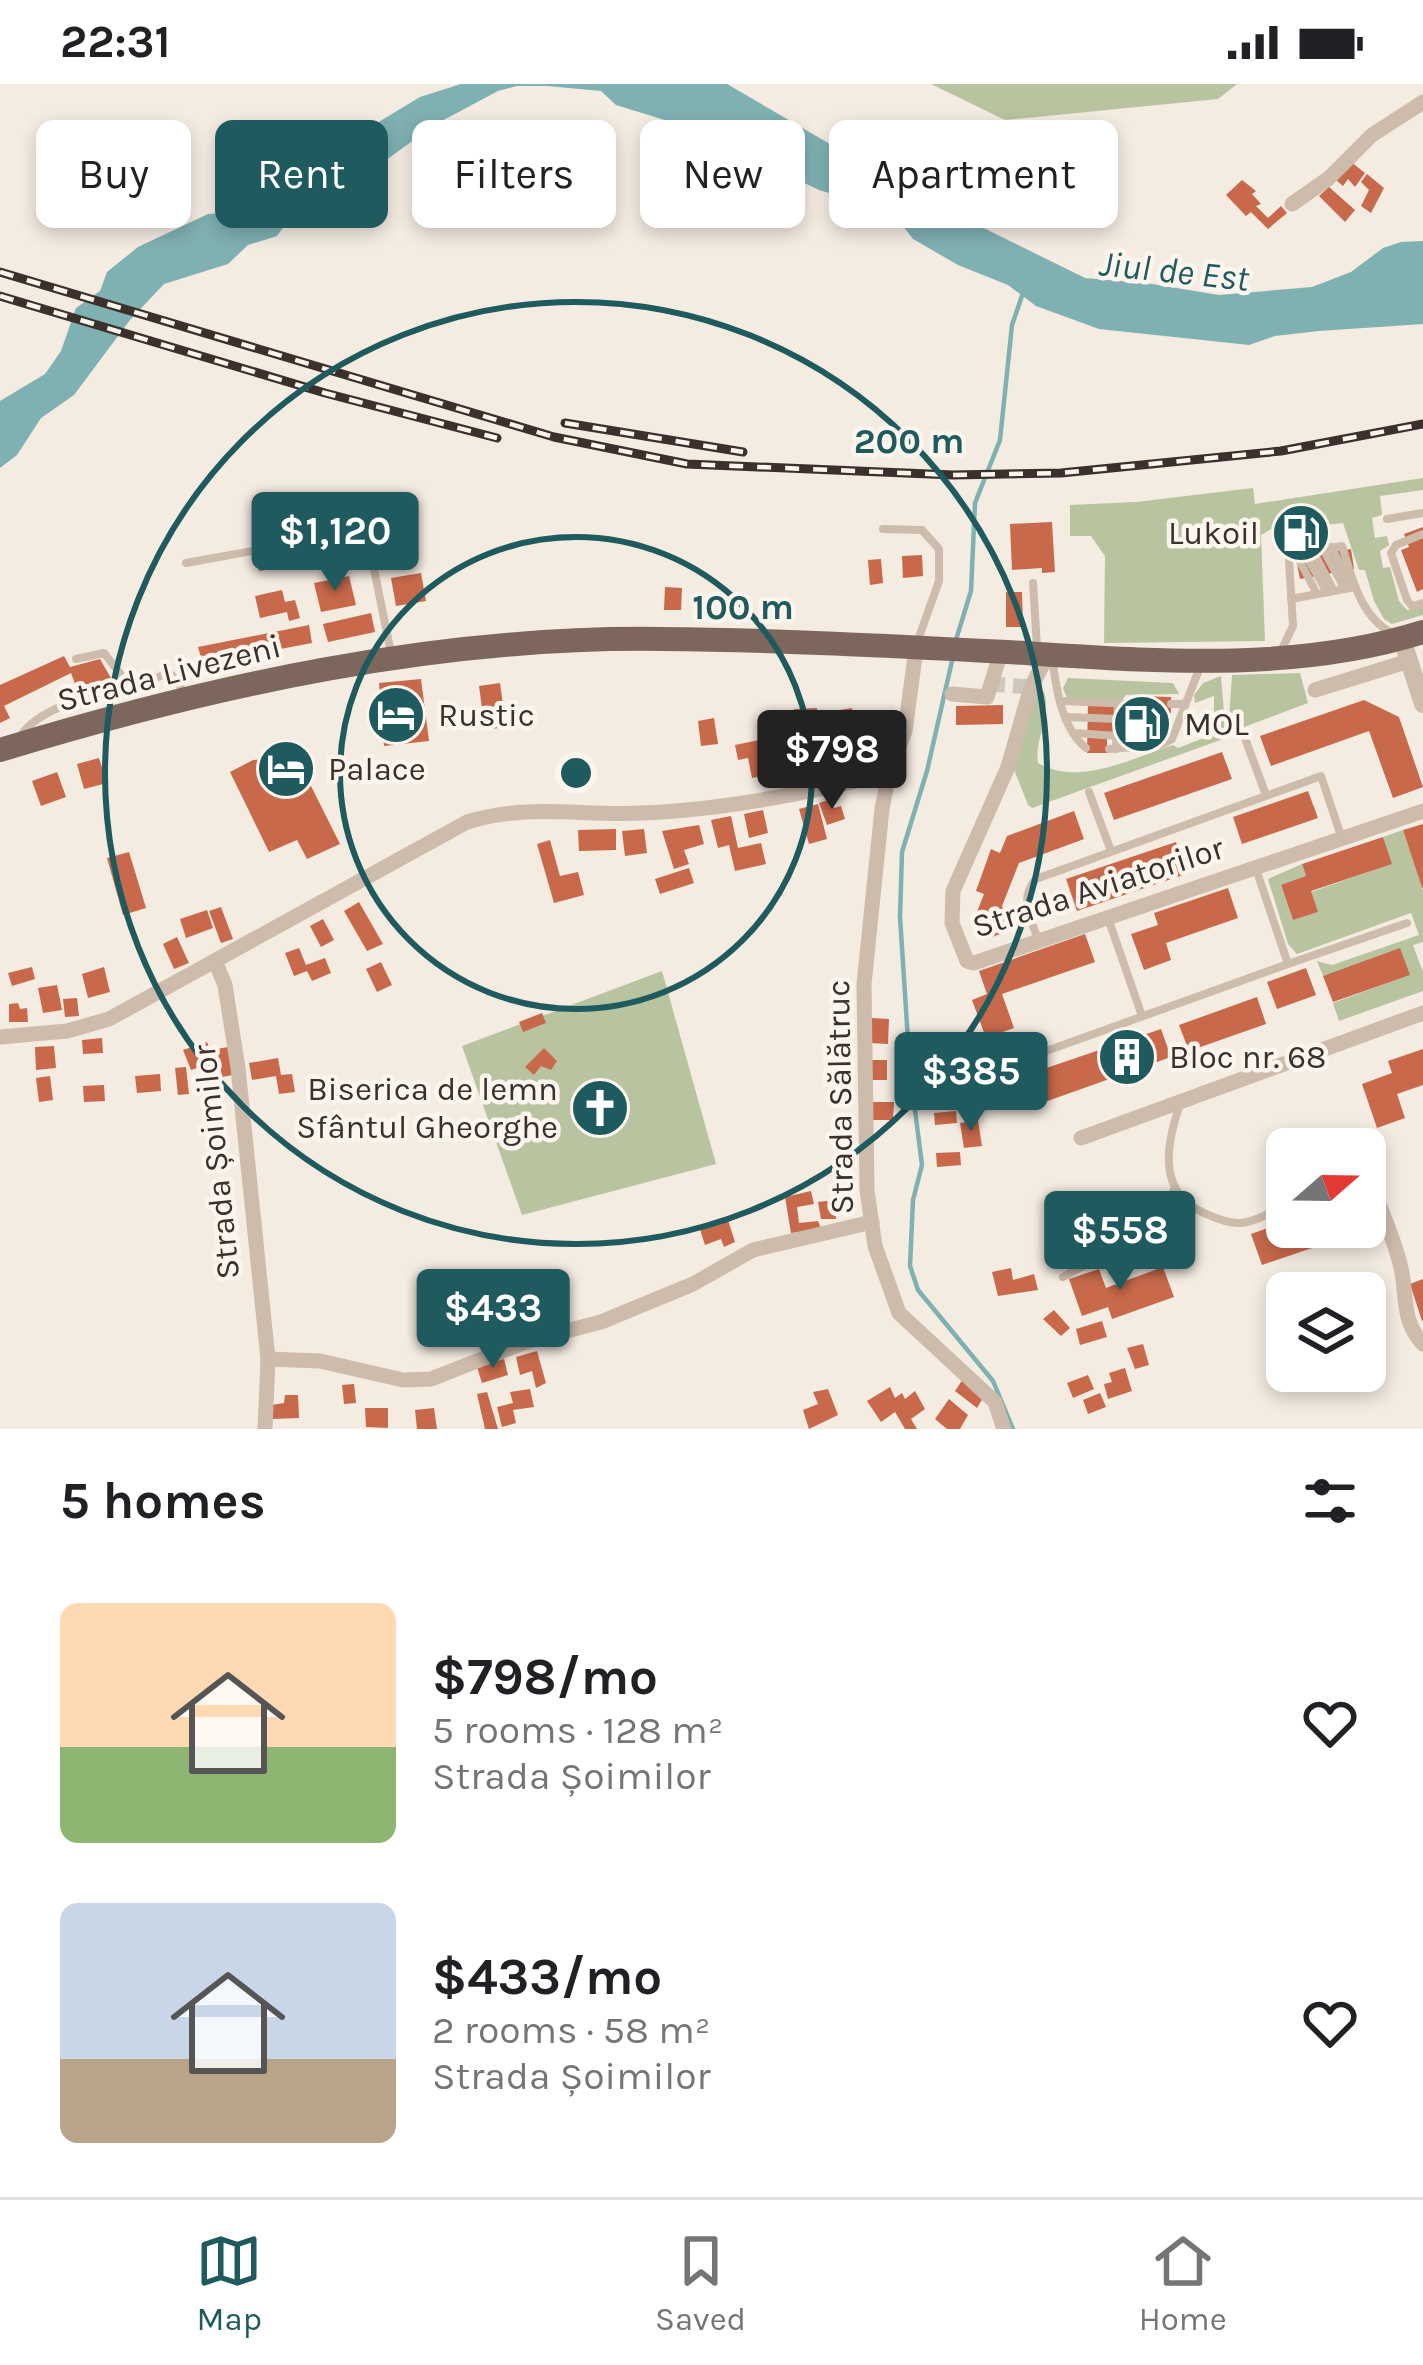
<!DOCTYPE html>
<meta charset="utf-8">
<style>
body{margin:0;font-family:Karla,sans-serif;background:#f2f2f2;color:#202124;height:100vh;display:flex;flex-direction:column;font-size:45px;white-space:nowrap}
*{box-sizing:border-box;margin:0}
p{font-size:39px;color:#757577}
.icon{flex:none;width:66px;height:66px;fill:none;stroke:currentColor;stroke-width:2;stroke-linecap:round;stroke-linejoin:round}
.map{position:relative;height:1345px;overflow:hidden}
.panel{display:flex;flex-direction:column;background:#fff;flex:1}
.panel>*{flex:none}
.hud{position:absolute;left:36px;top:36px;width:1353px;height:108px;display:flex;gap:24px}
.needle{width:78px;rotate:70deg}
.buttons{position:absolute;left:1266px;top:1044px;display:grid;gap:24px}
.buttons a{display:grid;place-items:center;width:120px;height:120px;border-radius:18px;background:#fff;box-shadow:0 6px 18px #0003;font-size:60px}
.price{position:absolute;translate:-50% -102px;padding:0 27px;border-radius:12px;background:#1f5a5e;color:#fff;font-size:39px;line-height:78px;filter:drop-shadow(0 3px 6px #0008)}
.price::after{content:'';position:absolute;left:50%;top:72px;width:36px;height:27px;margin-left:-18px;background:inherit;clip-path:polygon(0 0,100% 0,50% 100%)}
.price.on{background:#222;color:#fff}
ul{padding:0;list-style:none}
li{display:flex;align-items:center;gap:36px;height:300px;padding:0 60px}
li span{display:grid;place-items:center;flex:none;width:336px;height:240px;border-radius:18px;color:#555}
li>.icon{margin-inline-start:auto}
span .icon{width:144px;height:144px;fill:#fffc;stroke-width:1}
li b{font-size:51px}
h2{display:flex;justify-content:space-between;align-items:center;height:144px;padding:0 60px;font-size:51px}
.tag{padding:0 42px;border-radius:18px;background:#fff;box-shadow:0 6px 18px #0003;font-size:42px;line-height:108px}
.tag.on{background:#1f5a5e;color:#fff}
.status{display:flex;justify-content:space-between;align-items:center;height:84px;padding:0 60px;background:#fff;direction:ltr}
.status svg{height:33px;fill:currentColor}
.dock{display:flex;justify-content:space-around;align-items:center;height:168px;border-top:3px solid #e0e0e0;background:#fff;font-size:33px;color:#757577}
.dock a{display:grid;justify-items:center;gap:6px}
.dock .on{color:#1f5a5e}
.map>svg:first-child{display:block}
.green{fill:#b8c4a0}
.water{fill:#7fb0b2}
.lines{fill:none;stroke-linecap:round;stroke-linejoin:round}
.stream{stroke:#7fb0b2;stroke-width:4.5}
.building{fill:#c8694b}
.minor-tunnel{stroke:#cfc6bd;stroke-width:15;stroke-dasharray:15 8;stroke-linecap:butt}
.service{stroke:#cdbbac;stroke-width:8}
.minor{stroke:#cdbbac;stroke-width:15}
.tertiary{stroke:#cdbbac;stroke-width:18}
.primary{stroke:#7d675c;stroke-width:24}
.rail-casing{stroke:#3b302b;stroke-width:9}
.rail{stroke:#fbf5ee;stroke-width:4.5;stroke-dasharray:14;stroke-linecap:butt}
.ring{fill:none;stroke:#1f5a5e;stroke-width:6}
.labels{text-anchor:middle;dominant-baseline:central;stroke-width:9;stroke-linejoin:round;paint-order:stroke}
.poi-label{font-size:33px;fill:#3b302b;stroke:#fbf5ee;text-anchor:start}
.street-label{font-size:33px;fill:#3b302b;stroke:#fbf5ee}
.water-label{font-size:36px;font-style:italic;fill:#1f5a5e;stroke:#fbf5ee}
.centre{fill:#1f5a5e;stroke:#fbf5ee;stroke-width:6}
.ring-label{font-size:36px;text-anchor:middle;font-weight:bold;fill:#1f5a5e;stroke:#fbf5ee;stroke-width:9;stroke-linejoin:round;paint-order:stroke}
</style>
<div class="status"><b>22:31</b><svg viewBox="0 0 49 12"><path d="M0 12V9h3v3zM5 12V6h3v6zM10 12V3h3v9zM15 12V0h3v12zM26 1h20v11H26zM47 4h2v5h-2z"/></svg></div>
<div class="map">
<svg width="1423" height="1345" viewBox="0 0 1423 1345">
<rect width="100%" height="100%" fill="#f4ebe1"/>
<g class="green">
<path d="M931 0H1237L1218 15 1005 36Z"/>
<path d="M1423 394V406L1380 412 1382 431 1372 434 1375 454 1387 452 1389 461 1380 467 1383 484 1390 483 1399 517 1407 526 1423 523V531L1392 540 1384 535 1374 517 1365 486H1359L1343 439 1325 441 1322 433 1278 441 1261 451 1265 557 1104 559 1105 472 1091 452H1070V421L1136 418 1253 404 1255 420Z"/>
<path d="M1300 589 1308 619 1228 649 1232 591Z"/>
<path d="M1221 592 1226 654 1032 724 1028 721 1013 683 1036 605 1044 608C1052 632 1034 655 1038 679 1078 703 1133 674 1173 661L1178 664 1214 650V612L1195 619 1194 611 1203 599Z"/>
<path d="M1068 594 1173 599 1179 610 1126 611 1122 616 1067 614 1063 604Z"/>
<path d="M1403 746 1423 807V858L1413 861 1423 888V907L1339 937 1333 919 1409 891 1399 866 1323 892 1317 877 1332 881 1419 851 1411 829 1297 870 1288 860 1268 795 1302 780 1306 792 1281 802 1293 836 1317 828 1311 808 1391 780 1383 753Z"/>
<path d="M662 887 716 1080 522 1131 462 962Z"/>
</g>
<path class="water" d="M461 0H727L921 113 1085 194 1146 199 1219 211 1312 203 1351 188 1383 164 1401 158 1423 157V240L1319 247 1275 252 1249 261 1099 245 1036 222 1008 201 958 181 913 155 899 137 876 123 819 106 752 74 723 54 616 21 601 7 547 2H517L498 7 436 40 382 79 370 80 319 116 299 122 277 152 248 161 228 180 164 200 130 236 74 311 41 334 17 371 0 384V317L45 290 61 267 76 224 100 207 107 188 138 163 208 130 222 129 250 107 298 101 309 92 317 71 364 56 377 39 420 13Z"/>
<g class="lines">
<g class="stream">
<path d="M955 559 971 507 975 419 1000 356 1012 241 1023 209"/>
<path d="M952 577 927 687 902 768 900 833 910 987 922 1081 913 1116 910 1182 918 1206 993 1297 1013 1345"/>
</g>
</g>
<g class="building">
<path d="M1350 77 1365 89 1355 103 1348 95 1343 102 1336 96Z"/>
<path d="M1367 90 1384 104 1371 129 1361 122 1369 106 1361 98Z"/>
<path d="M1242 96 1256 107 1252 110 1261 120 1256 122 1268 134 1281 122 1287 129 1268 145 1251 128 1246 132 1226 111Z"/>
<path d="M1329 103 1355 126 1345 138 1319 112Z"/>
<path d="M1320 435 1327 469 1351 465 1354 485 1300 495 1296 474 1306 472 1303 460 1283 464 1279 443Z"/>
<path d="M1052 438 1055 488 1042 489V484L1012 486 1010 440Z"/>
<path d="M1423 443V505L1417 508 1401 466 1409 463 1404 450Z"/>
<path d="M287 470 289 482 259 487 257 475Z"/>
<path d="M922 471 923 492 903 494 902 472Z"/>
<path d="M881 475 883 499 870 501 868 476Z"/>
<path d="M421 489 426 517 396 522 391 494Z"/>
<path d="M349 492 356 521 321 528 314 499Z"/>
<path d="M665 503 682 504 681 526H664Z"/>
<path d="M282 506 285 518 295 516 300 534 289 537 287 528 260 534 255 512Z"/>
<path d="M1006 508H1022L1023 543H1006Z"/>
<path d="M371 529 375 548 328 558 323 540Z"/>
<path d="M309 541 312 559 228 575V578L204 584 198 563Z"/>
<path d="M64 572 70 583 100 575 112 596 78 608 71 589 4 622 10 634 0 639V601Z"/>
<path d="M421 595 429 657 384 662 379 599Z"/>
<path d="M500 599 506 643 485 646 479 602Z"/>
<path d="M1137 612 1171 613V629H1162L1161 653 1107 654V669H1087L1088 616 1127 617V624H1137Z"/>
<path d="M1364 616 1399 633 1423 703 1393 714 1369 647 1271 682 1260 652Z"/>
<path d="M1003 621V640L956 641V622Z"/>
<path d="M817 624 818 640 795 642 794 625Z"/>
<path d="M852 624 856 645 838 649 834 627Z"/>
<path d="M714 634 718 660 701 662 698 637Z"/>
<path d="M786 634 788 660 773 662 771 635Z"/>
<path d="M764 655 771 690 752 694 748 674 738 676 735 661Z"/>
<path d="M1222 668 1232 695 1114 736 1104 709Z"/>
<path d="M296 672 340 760 307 775 297 756 269 768 230 688 253 676Z"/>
<path d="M833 673 838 684 820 692 815 681Z"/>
<path d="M99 674 107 699 84 705 77 680Z"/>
<path d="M57 688 66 713 41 722 32 697Z"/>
<path d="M1308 707 1318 734 1242 760 1233 733Z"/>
<path d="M831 715 834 724 841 722 845 735 827 741 819 719Z"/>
<path d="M818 720 827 755 809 760 799 725Z"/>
<path d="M763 726 768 749 749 754 744 730Z"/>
<path d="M1074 727 1084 755 1019 779 1002 822 1011 846 984 856 975 833 984 810 976 807 991 765 1000 769 1007 752Z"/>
<path d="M731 732 738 764 761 759 766 780 735 787 729 761 718 764 711 736Z"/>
<path d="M1423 740V804H1422L1403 746Z"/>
<path d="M699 741 704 760 684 766 689 780 674 785 662 747Z"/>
<path d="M616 745V766L579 767 578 746Z"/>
<path d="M644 745 647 769 625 772 622 747Z"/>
<path d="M1383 753 1392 780 1311 807 1318 828 1293 836 1281 801 1306 792 1302 780Z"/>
<path d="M550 756 560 792 578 788 584 811 554 819 537 760Z"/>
<path d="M1176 758 1186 790 1077 827 1066 795Z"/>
<path d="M129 768 146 824 123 831 107 774Z"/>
<path d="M689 784 694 799 660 810 655 795Z"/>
<path d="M1228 804 1238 834 1166 859 1171 876 1144 886 1131 850 1158 841 1154 829Z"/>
<path d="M359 818 383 860 367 867 344 827Z"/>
<path d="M221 823 233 855 221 859 209 827Z"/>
<path d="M207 826 213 844 186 854 180 835Z"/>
<path d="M323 835 334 856 321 863 310 842Z"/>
<path d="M1085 850 1095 878 1002 910 1014 944 986 954 972 916 987 910 979 887Z"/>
<path d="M177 853 189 879 174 885 163 860Z"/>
<path d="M299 864 306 881 325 874 331 889 312 897 307 887 294 892 285 869Z"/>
<path d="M1400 864 1410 891 1333 918 1323 892Z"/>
<path d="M381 878 392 901 377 908 366 885Z"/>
<path d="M32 883 35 895 12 902 8 889Z"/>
<path d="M104 883 110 908 88 914 82 890Z"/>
<path d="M1306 884 1316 911 1277 925 1267 898Z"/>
<path d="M57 901 62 926 43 929 38 904Z"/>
<path d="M1257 913 1266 940 1189 967 1179 941Z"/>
<path d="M77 914 79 932 65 933 63 915Z"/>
<path d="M18 919 20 925 27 924 28 938H9V920Z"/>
<path d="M542 929 546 939 523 948 519 938Z"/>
<path d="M872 934 889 935 888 960 870 959Z"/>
<path d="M1161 945 1171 973 1028 1024 992 1009 982 979 1011 969 1020 993Z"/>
<path d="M973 950 974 962 951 963 950 951Z"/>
<path d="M928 952H942V976L928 975Z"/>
<path d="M102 954 103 969 83 970 82 956Z"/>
<path d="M207 958 215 978 191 986 183 966Z"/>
<path d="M54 962 56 984 36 986 35 963Z"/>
<path d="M228 963 233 991 222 993 217 965Z"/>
<path d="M544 964 557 977 551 986 541 982 534 991 525 983Z"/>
<path d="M1423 965V1001L1397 1010 1405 1034 1377 1044 1362 1000 1392 989 1388 977Z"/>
<path d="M278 974 281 991 292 990 295 1008 279 1010 276 992 252 996 249 979Z"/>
<path d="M974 974 978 993 952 998 947 980Z"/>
<path d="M872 976H887V996H871Z"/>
<path d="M186 983 189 1010 178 1011 175 984Z"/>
<path d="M160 990 161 1007 137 1009 135 992Z"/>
<path d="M50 992 53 1016 39 1018 36 994Z"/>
<path d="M104 1001 105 1017 84 1018 83 1002Z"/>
<path d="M608 1011 612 1037 602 1045 593 1038 588 1016Z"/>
<path d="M871 1018H894L893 1036H872Z"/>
<path d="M956 1027 957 1039 935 1041 934 1029Z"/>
<path d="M978 1036 982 1062 964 1064 960 1039Z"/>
<path d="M960 1068 961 1081 937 1083 936 1069Z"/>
<path d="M811 1107 814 1120 797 1123 799 1139 818 1137 821 1145 791 1149 785 1113Z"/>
<path d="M835 1116 836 1135H821L818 1118Z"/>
<path d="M727 1133 735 1158 724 1163 721 1155 705 1161 699 1142Z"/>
<path d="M1287 1137V1143H1318L1324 1160 1262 1181 1251 1150Z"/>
<path d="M1163 1183 1174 1213 1112 1235 1108 1223 1082 1232 1069 1195 1099 1185 1106 1204Z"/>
<path d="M1011 1184 1013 1196 1034 1190 1038 1206 998 1212 992 1188Z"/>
<path d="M1423 1195V1236L1422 1237 1410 1200Z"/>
<path d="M1054 1226 1070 1244 1061 1252 1043 1235Z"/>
<path d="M1102 1237 1107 1253 1080 1261 1076 1245Z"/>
<path d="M1143 1260 1149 1281 1135 1285 1127 1264Z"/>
<path d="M537 1267 546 1299 536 1304 532 1287 520 1291 516 1273Z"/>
<path d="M504 1275 508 1291 482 1299 477 1283Z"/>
<path d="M1125 1284 1132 1307 1108 1315 1104 1300 1112 1298 1109 1289Z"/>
<path d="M1088 1291 1094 1305 1073 1314 1067 1299Z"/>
<path d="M963 1295 983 1314 977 1324 955 1307Z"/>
<path d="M354 1300 356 1319 344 1320 342 1301Z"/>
<path d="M890 1303 895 1314 902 1309 905 1315 915 1307 925 1325 911 1335 917 1345H905L895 1328 881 1338 867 1317Z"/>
<path d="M530 1305 534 1323 513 1326 516 1339 502 1343 497 1323 513 1319 510 1308Z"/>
<path d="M828 1305 838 1331 809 1345 803 1326 818 1320 813 1308Z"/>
<path d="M487 1308 498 1345H485L477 1310Z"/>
<path d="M1100 1309 1106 1323 1088 1330 1083 1316Z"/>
<path d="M285 1311H298L299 1334 271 1335V1321L284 1319Z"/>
<path d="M949 1315 968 1331 960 1345H947L935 1335Z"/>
<path d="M365 1324H388V1344L366 1343Z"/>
<path d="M434 1324 437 1345H417L415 1326Z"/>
</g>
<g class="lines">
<path class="minor-tunnel" d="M990 600 1031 603"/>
<g class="service">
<path d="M1387 435 1423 429"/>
<path d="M883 445 922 446 939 465V497L918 556"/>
<path d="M1423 450 1396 461 1391 469 1407 516 1412 522 1423 519"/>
<path d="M1331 463 1349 497"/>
<path d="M1323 465 1345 505"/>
<path d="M1313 467 1334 507"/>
<path d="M1304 468 1327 508"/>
<path d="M1296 470 1317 510"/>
<path d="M186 479 350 449 364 456 372 475 391 569"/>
<path d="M1033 499 1037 563"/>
<path d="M1291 515 1355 503"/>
<path d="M1280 569 1293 542 1289 476 1296 470 1342 462C1352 493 1360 531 1390 548"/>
<path d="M1052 573C1056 604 1061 643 1086 664"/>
<path d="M76 575 104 569 129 601"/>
<path d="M1060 617 1135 620"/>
<path d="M1171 620H1185"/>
<path d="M1066 633 1117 635"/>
<path d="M1075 649 1117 652"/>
<path d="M1243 649 1266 711"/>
<path d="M20 653C40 618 124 603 161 592L172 591 184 608"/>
<path d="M1109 665 1161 661 1172 655 1200 583"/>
<path d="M1116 665 1118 619"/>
<path d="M1089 708 1111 767"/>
<path d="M1256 785 1288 880 1407 839"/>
<path d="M1108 834 1142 932"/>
<path d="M1038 855C1030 834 1019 814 1036 795L1321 692 1342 755"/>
<path d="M1024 975 1288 880"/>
<path d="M1180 1020C1166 1061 1157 1108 1204 1129 1215 1134 1229 1140 1241 1139 1256 1138 1273 1127 1287 1122"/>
<path d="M1063 1193 1146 1148 1174 1106"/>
</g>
<g class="minor">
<path d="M1292 120 1329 94 1372 51 1423 18"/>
<path d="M916 565 905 647 889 689 882 725 864 900 867 1106 875 1162 899 1229 995 1318 1004 1345"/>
<path d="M1048 571 1031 603 1008 683 953 807 952 839 967 877 974 879 1423 727"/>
<path d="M1315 606 1409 577"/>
<path d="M952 610 987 613 1001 568"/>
<path d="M215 877 225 901 238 984 268 1275 265 1345"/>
<path d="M0 953 67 947 109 935 467 738C530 719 579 732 641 729 724 726 809 709 889 689"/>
<path d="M1081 1054 1423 929"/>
<path d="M1370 1098C1381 1125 1393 1152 1400 1180 1408 1209 1400 1236 1423 1260"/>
<path d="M268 1275 320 1277 403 1296 431 1295 528 1257 601 1238 693 1200 753 1166 872 1138"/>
</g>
<path class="tertiary" d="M1402 555 1423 620"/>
<path class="primary" d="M0 666C214 601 437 552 662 555 776 556 892 562 1007 568 1143 576 1291 590 1423 548"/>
<g class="rail-casing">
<g id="rail">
<path d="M0 188 554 353 687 380 953 391 1061 389 1281 367 1423 340"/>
<path d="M0 212 325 309 497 354"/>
<path d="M565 339 743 368"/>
</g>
</g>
<use href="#rail" class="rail"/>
</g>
<g class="ring">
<circle cx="576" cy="689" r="236"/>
<circle cx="576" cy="689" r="471"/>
</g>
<defs>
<g id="fuel-disc" transform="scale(3)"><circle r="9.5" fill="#1f5a5e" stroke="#fbf5ee"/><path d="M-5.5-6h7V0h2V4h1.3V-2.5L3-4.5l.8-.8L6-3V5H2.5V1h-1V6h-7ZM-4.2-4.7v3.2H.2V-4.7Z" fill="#fff"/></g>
<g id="hotel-disc" transform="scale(3)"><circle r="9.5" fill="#1f5a5e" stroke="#fbf5ee"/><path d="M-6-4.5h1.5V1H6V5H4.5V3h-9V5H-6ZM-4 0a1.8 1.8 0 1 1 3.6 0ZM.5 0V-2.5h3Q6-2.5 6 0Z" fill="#fff"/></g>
<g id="building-disc" transform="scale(3)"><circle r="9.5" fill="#1f5a5e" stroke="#fbf5ee"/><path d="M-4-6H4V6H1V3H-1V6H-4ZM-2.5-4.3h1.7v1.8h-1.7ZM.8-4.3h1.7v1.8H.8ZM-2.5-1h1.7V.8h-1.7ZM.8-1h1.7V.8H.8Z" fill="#fff"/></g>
<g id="church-disc" transform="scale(3)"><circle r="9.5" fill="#1f5a5e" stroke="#fbf5ee"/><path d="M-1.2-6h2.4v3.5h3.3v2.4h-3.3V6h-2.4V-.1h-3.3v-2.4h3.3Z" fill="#fff"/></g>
</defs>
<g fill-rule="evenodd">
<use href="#fuel-disc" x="1301" y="449"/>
<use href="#hotel-disc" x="396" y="631"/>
<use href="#fuel-disc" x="1142" y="640"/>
<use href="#hotel-disc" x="286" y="685"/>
<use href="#building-disc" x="1127" y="973"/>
<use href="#church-disc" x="600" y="1024"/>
</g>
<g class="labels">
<g class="poi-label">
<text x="1259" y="449" text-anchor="end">Lukoil</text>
<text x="438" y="631">Rustic</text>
<text x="1184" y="640">MOL</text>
<text x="328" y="685">Palace</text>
<text x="1169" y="973">Bloc nr. 68</text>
<text x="558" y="1005" text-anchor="end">Biserica de lemn<tspan x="558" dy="38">Sfântul Gheorghe</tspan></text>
</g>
<g class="street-label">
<text transform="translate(169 589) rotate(-14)">Strada Livezeni</text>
<text transform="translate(1098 803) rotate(-18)">Strada Aviatorilor</text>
<text transform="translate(840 1013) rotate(-91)">Strada Sălătruc</text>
<text transform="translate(216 1078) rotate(-96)">Strada Șoimilor</text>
</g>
<g class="water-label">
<text transform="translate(1174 187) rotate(6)">Jiul de Est</text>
</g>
</g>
<circle cx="576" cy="689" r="18" class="centre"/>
<g class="ring-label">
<text x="909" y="369">200 m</text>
<text x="743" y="535">100 m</text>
</g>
</svg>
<div class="buttons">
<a><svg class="needle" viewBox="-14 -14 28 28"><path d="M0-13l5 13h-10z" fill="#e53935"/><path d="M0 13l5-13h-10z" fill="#757577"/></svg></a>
<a><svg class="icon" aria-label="layers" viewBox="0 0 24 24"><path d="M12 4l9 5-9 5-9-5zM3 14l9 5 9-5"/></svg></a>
</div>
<b class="price" style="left:335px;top:510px">$1,120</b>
<b class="price on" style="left:832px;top:728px">$798</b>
<b class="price" style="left:971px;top:1050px">$385</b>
<b class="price" style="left:1120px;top:1209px">$558</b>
<b class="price" style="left:493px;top:1287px">$433</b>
<div class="hud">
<a class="tag">Buy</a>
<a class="tag on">Rent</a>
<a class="tag">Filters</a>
<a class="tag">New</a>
<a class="tag">Apartment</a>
</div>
</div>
<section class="panel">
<h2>5 homes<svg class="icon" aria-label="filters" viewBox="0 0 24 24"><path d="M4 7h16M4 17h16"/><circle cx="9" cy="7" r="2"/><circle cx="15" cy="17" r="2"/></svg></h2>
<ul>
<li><span style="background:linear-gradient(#ffd9b3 60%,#8fb573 0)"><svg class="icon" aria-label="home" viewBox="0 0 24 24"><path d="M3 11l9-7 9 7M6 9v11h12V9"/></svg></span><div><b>$798/mo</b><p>5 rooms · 128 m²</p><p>Strada Șoimilor</p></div><svg class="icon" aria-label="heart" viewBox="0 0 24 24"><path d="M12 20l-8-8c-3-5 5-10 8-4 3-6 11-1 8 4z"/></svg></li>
<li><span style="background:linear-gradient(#c9d6e8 65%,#b9a48a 0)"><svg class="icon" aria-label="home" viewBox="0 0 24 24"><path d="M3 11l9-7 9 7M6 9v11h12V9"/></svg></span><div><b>$433/mo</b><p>2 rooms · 58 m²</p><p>Strada Șoimilor</p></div><svg class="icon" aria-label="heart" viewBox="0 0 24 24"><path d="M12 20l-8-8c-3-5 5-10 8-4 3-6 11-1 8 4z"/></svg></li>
</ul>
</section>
<nav class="dock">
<a class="on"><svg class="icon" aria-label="map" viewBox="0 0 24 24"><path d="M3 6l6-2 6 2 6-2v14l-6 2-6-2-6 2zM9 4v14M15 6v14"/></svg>Map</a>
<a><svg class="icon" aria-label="saved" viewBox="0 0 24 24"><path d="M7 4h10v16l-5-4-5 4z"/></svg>Saved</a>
<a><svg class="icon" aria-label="home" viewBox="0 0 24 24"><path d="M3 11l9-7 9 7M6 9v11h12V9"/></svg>Home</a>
</nav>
